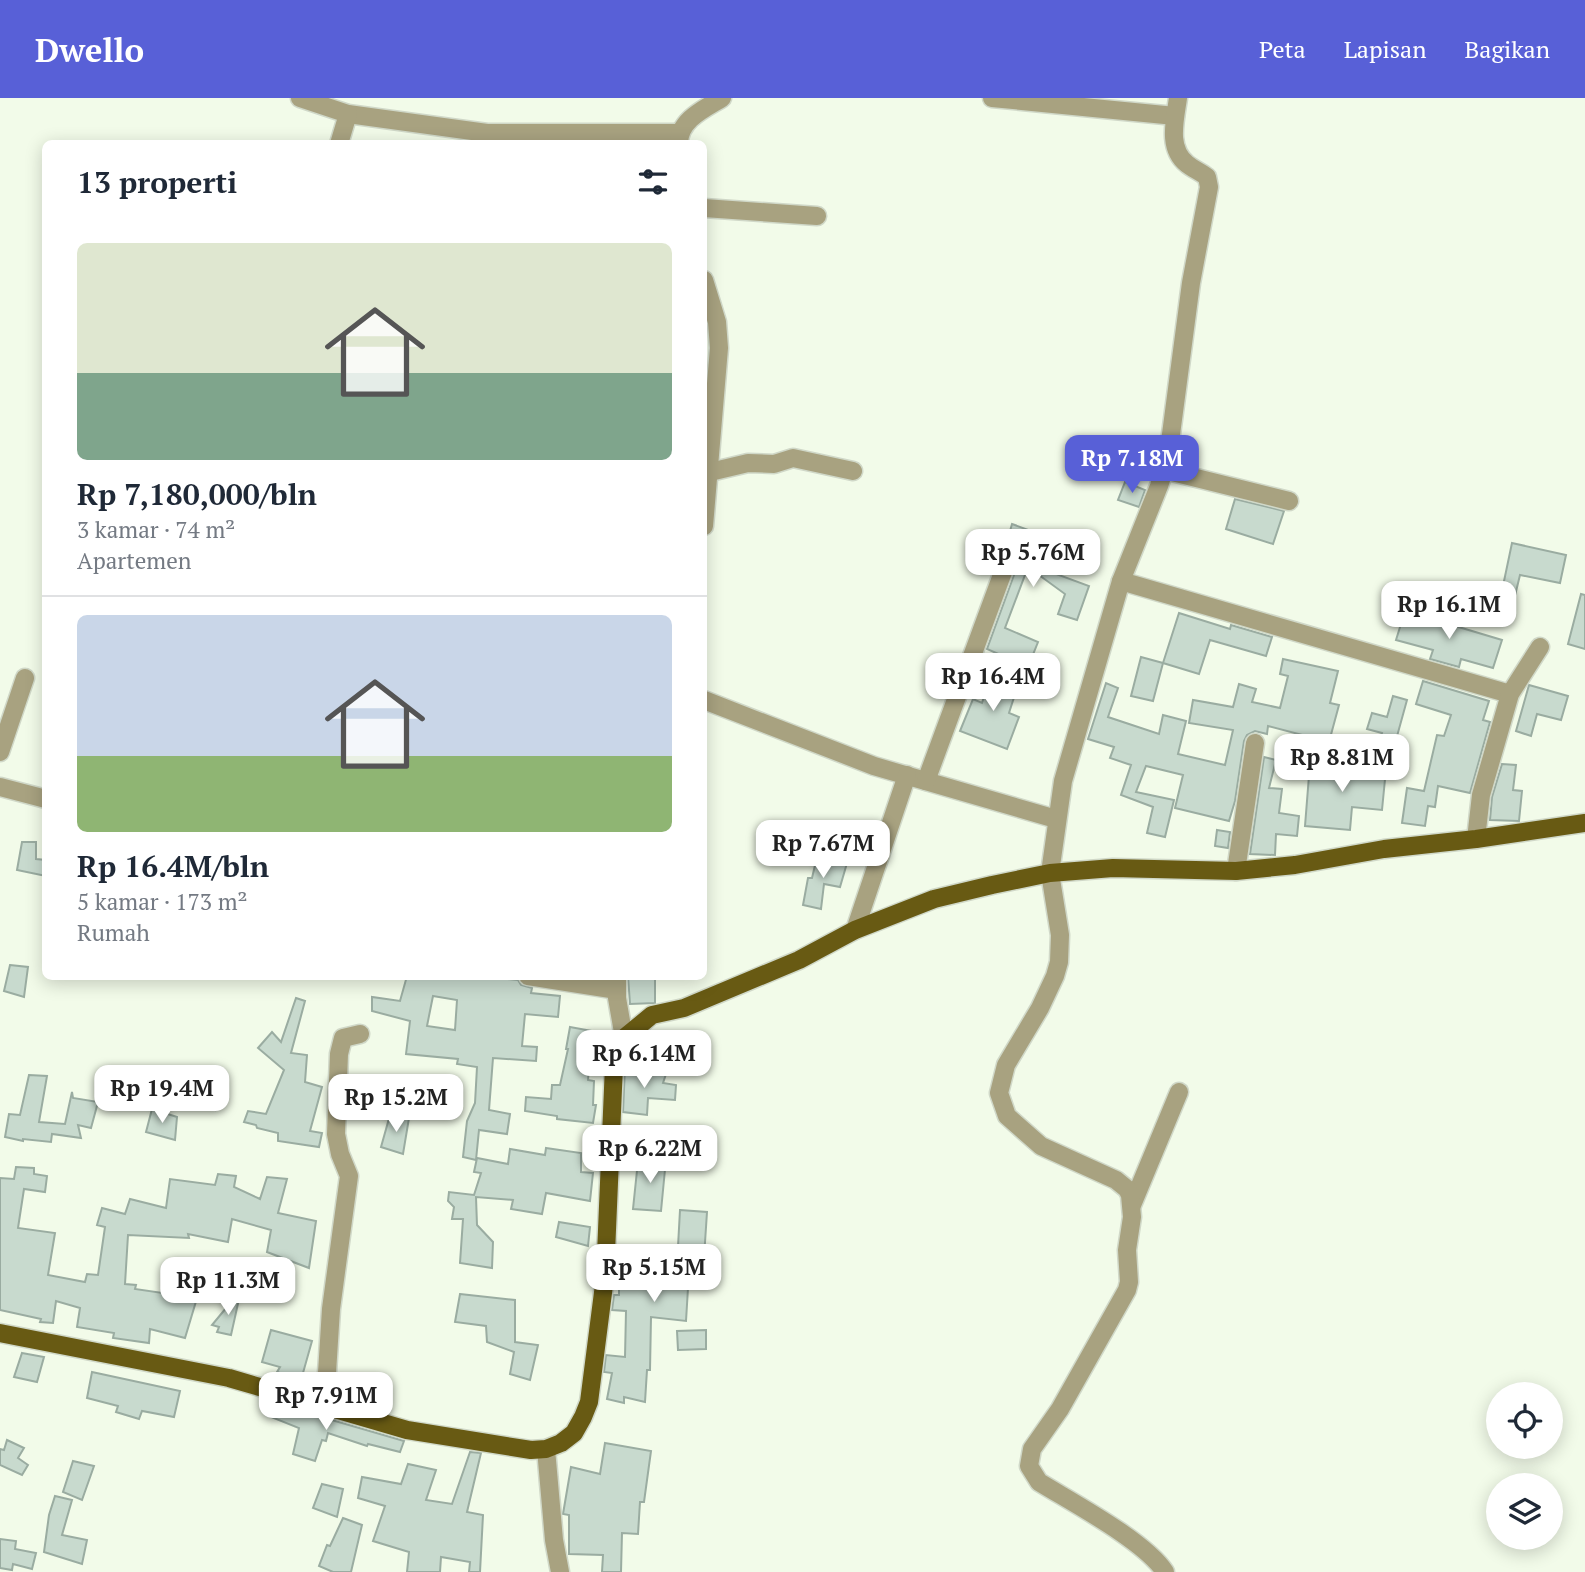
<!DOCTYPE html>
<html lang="id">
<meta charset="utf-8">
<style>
body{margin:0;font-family:"PT Serif",serif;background:#f6f6f7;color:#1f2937;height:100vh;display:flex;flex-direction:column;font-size:26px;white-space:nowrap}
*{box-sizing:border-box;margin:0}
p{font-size:23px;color:#747a83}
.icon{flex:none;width:38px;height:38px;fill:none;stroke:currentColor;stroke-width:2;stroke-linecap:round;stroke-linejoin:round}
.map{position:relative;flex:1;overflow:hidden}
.side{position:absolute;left:42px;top:42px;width:665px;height:840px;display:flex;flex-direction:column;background:#fff;border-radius:10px;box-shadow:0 4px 18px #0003}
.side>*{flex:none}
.buttons{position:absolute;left:1486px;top:1284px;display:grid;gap:14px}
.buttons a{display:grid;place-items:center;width:77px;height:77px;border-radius:50%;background:#fff;box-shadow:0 4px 18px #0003;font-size:35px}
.price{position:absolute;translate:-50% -60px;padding:0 16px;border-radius:14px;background:#fff;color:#222;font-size:23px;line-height:46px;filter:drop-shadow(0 2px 4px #0008)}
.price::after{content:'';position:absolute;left:50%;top:42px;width:21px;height:16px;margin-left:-10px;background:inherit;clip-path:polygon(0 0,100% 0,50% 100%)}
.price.active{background:#5860d7;color:#fff}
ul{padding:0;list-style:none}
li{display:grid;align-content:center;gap:14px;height:371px;padding:0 35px}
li+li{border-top:2px solid #e0e1e3}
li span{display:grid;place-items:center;height:217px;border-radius:10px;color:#555}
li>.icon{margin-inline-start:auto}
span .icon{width:126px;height:126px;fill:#fffc;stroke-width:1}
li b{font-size:30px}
h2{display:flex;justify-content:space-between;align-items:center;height:84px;padding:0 35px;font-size:30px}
header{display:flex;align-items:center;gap:42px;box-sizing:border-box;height:98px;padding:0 35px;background:#5860d7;color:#fff}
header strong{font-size:33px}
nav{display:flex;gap:38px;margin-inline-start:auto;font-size:24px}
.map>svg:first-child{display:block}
.building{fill:#c8dace;stroke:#9aaca1;stroke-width:2;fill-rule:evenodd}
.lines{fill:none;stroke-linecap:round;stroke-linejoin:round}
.minor-casing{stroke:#d0d8c8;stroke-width:21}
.major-casing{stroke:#d0d8c8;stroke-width:21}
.minor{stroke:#a8a280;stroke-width:18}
.major{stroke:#685a13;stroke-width:18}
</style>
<header>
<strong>Dwello</strong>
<nav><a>Peta</a><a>Lapisan</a><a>Bagikan</a></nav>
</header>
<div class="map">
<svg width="1585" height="1474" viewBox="0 0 1585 1474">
<rect width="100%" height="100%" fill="#f2fbe9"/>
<g class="building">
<path d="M1125 384 1145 392 1139 409 1118 402Z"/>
<path d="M1235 401 1284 413 1273 446 1226 431Z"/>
<path d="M1012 426 1067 446 1056 476 1089 488 1077 522 1058 516 1065 496 1028 469 1005 530 1038 544 1028 569 987 551 1014 477 1011 466 1014 460 1003 458Z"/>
<path d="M1512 445 1566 457 1560 485 1520 477 1512 510 1499 507Z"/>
<path d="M1581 496 1585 497V551L1568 546Z"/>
<path d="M1405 513 1502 542 1493 570 1461 561 1459 569 1430 561 1433 552 1396 542Z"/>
<path d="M1179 515 1230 531 1231 527 1272 539 1266 558 1210 542 1199 576 1163 565Z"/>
<path d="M1141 559 1163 565 1153 603 1131 598Z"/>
<path d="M1283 561 1338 573 1330 605 1339 607 1329 644 1268 628 1267 636 1255 633 1247 637 1244 643 1235 703 1229 723 1175 710 1183 677 1146 668 1136 694 1174 702 1165 739 1147 735 1153 709 1121 697 1131 667 1110 660 1114 649 1088 641 1106 585 1118 590 1108 619 1159 636 1163 617 1186 623 1178 656 1225 667 1233 632 1189 625 1193 602 1233 609 1239 586 1256 591 1252 604 1280 610 1288 578 1280 576Z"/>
<path d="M991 576 1019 584 1009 615 1019 619 1007 651 960 633 973 601 982 605Z"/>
<path d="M1423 583 1489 603 1483 622 1490 624 1470 695 1438 688 1435 709 1428 708 1425 728 1402 725 1407 690 1424 693 1437 637 1444 638 1451 617 1416 606Z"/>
<path d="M1529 587 1568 598 1561 622 1537 616 1531 638 1516 633Z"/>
<path d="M1393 598 1407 602 1391 660 1376 656 1382 635 1367 631 1372 615 1387 619Z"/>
<path d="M1264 659 1276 662 1269 690 1282 691 1279 715 1299 718 1297 738 1276 736 1275 757 1250 756Z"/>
<path d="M1310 665 1386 671 1382 712 1352 709 1350 732 1305 728Z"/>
<path d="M1502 666 1516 667 1513 692 1522 693 1519 723 1490 722 1492 699Z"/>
<path d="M1217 732 1230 734 1228 750 1215 748Z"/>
<path d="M22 744H36V761L46 762V778L17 772Z"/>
<path d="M817 759 847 765 840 789 824 786 821 811 803 807 808 780H812Z"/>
<path d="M10 867 28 869 24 899 4 893Z"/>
<path d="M407 878H478L518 882 521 887 532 890 531 895 560 898 558 919 525 916 522 948 537 949 536 963 493 960 489 1012 510 1016 507 1036 479 1032 476 1062 463 1059 467 1023 475 1005 477 969 457 966 458 961 406 956 410 923 372 913V899L400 903ZM433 898 457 902 455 932 427 928Z"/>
<path d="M628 878H655V905L630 906Z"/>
<path d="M296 900 305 903 291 955 307 957 305 984 322 989 310 1033 322 1035 319 1049 278 1043V1035L257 1030 256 1027 244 1024 248 1013 266 1016 284 972 258 950 272 934 281 944Z"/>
<path d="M570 929 603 935 598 957 590 955 588 982 594 983 593 1007H596L593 1025 557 1021V1018L525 1013 526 999 551 1001 552 987H560L568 951H566Z"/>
<path d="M625 969 648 971V977L666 976 663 985 676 987 675 1002 648 1000 647 1017 623 1014Z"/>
<path d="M29 977 47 978 39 1024 65 1026 72 994 73 1000 98 1004 91 1030 78 1027 81 1040 52 1036 51 1044 23 1041V1043L5 1039 9 1016 20 1017Z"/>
<path d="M183 981 219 989 215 1012 180 1001Z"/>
<path d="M152 1011 177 1019 175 1042 146 1034Z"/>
<path d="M390 1017 409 1020 403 1056 381 1049Z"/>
<path d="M546 1050 581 1055V1074L593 1075 590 1103 546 1095 542 1116 511 1111 513 1102 476 1099 477 1127 493 1144 492 1170 460 1165 463 1121H452L454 1109 448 1103 449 1094 474 1097 481 1075 474 1074 477 1060 508 1066 510 1051 545 1057Z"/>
<path d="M666 1061 661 1113 633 1111 638 1063Z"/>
<path d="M16 1069 34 1070V1076L47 1078 45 1094 24 1091 18 1130 55 1135 48 1177 85 1184 87 1176 98 1177 105 1129 97 1127 102 1110 125 1116 130 1101 166 1110 170 1081 215 1087 218 1076 236 1078 234 1089 260 1101 267 1079 287 1081 278 1115 316 1123 309 1170 267 1154 271 1132 232 1121 228 1144 188 1136 189 1140 128 1137 125 1186 136 1187 135 1191 197 1200 185 1240 150 1231 149 1245 113 1240 114 1235 77 1229 80 1210 56 1203 53 1225 40 1224 41 1221 0 1212V1080L14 1081Z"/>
<path d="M680 1112 707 1114 702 1190H688L686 1223 651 1219 650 1272H647L645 1304 624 1299V1305L607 1301 612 1275 604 1274 606 1257 625 1259 626 1213 612 1212 614 1197H619V1163L677 1167Z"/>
<path d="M559 1124 590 1129 588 1148 556 1139Z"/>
<path d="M241 1192 231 1237 217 1234 219 1229 212 1227Z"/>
<path d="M460 1196 515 1202V1244L538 1247 530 1282 510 1276 514 1254 487 1244 486 1228 455 1224Z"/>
<path d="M271 1232 312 1243 301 1282 277 1274 280 1269 262 1264Z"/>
<path d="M706 1232V1251L678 1252 677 1233Z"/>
<path d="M22 1255 44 1259 37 1284 14 1279Z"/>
<path d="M92 1274 180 1293 174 1319 142 1313 139 1321 116 1314 118 1308 87 1300Z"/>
<path d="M269 1305 280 1307 404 1343 400 1354 368 1346 367 1348 328 1335 326 1343 322 1342 315 1363 293 1356 299 1330 266 1317Z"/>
<path d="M7 1342 24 1350 18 1360 28 1367 22 1377 0 1367V1351L4 1352Z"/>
<path d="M605 1345 651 1353 644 1404H640L638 1436 622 1435 621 1474H602L603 1457 569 1456V1417L563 1416 571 1369 600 1376Z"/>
<path d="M470 1354 481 1355 467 1414 483 1417 480 1474H469L470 1464 441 1459 440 1474H407L409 1454 373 1443 385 1408 358 1400 362 1379 401 1386 408 1366 436 1372 426 1402 452 1406Z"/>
<path d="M73 1363 94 1368 82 1402 63 1394Z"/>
<path d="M322 1386 343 1391 337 1419 313 1410Z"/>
<path d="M55 1398 72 1402 62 1437 87 1442 82 1466 44 1454 49 1417Z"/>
<path d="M343 1420 362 1427 351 1474H333L319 1468 327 1447 330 1448Z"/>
<path d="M0 1441 16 1443 15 1451 36 1455 32 1471 13 1466 12 1472 0 1470Z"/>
</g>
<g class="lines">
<g class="minor-casing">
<g id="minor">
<path d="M300 0 348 16 487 35H679"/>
<path d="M992 0 1175 18"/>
<path d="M679 45C679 22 704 11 722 0"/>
<path d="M339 46 348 16"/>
<path d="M704 110 817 118"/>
<path d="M704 182 717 224 719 250 704 428"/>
<path d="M1164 372 1289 403"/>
<path d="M710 374 748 365 774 366 793 360 853 373"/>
<path d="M1121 483 1510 596"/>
<path d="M704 602 874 668 1056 721"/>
<path d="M0 654 25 580"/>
<path d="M926 683 1003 474"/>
<path d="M0 689 46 701"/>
<path d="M1476 741 1481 697 1510 596 1540 549"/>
<path d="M1236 773 1255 645"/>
<path d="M855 832 907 677"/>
<path d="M528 878 617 892"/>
<path d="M617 878V900L624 940"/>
<path d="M1132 1107 1179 994"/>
<path d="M325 1307 331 1211 349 1078 340 1056 336 1036 339 956 343 940 360 936"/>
<path d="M546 1351 554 1442 560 1474"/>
<path d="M1165 1474C1145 1443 1073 1405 1039 1384L1029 1368 1032 1351 1060 1311 1127 1192 1129 1184 1127 1152 1132 1119 1130 1097 1127 1091 1116 1082 1041 1048 1007 1018 999 995 1006 967 1040 910 1055 878 1059 864 1060 837 1050 775 1063 683 1121 483 1159 388 1168 359 1191 185 1209 89 1207 79C1201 74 1193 71 1187 66 1167 50 1175 22 1178 0"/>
</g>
</g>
<g class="major-casing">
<path id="major" d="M0 1235 229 1280 407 1332 531 1352 546 1351 561 1345 574 1335 583 1319 589 1304 605 1179 614 967 616 955 624 940 652 917 684 910 799 862 855 832 934 801 992 787 1050 775 1113 770 1236 773 1295 767 1384 751 1476 741 1585 725"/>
</g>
<use href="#minor" class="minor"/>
<use href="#major" class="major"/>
</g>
</svg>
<div class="buttons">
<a><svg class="icon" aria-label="locate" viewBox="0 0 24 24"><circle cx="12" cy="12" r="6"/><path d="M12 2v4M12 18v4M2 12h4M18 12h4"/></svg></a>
<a><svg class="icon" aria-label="layers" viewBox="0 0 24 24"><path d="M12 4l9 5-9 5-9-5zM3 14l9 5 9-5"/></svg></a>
</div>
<b class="price active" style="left:1132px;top:397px">Rp 7.18M</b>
<b class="price" style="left:1033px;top:491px">Rp 5.76M</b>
<b class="price" style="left:1449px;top:543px">Rp 16.1M</b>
<b class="price" style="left:993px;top:615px">Rp 16.4M</b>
<b class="price" style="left:1342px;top:696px">Rp 8.81M</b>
<b class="price" style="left:823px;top:782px">Rp 7.67M</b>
<b class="price" style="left:644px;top:992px">Rp 6.14M</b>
<b class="price" style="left:162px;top:1027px">Rp 19.4M</b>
<b class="price" style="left:396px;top:1036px">Rp 15.2M</b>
<b class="price" style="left:650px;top:1087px">Rp 6.22M</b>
<b class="price" style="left:654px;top:1206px">Rp 5.15M</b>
<b class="price" style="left:228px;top:1219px">Rp 11.3M</b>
<b class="price" style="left:326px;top:1334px">Rp 7.91M</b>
<section class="side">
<h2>13 properti<svg class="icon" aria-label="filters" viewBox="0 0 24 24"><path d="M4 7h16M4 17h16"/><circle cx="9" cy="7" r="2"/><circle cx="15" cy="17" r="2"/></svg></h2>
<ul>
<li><span style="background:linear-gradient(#dfe7d0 60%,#7fa58c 0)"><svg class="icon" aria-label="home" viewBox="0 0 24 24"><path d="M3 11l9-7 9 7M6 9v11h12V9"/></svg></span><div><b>Rp 7,180,000/bln</b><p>3 kamar · 74 m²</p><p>Apartemen</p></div></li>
<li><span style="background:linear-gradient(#c9d6e8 65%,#8fb573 0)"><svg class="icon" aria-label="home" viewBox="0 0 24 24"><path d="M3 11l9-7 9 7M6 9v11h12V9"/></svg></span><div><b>Rp 16.4M/bln</b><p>5 kamar · 173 m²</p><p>Rumah</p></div></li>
</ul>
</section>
</div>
